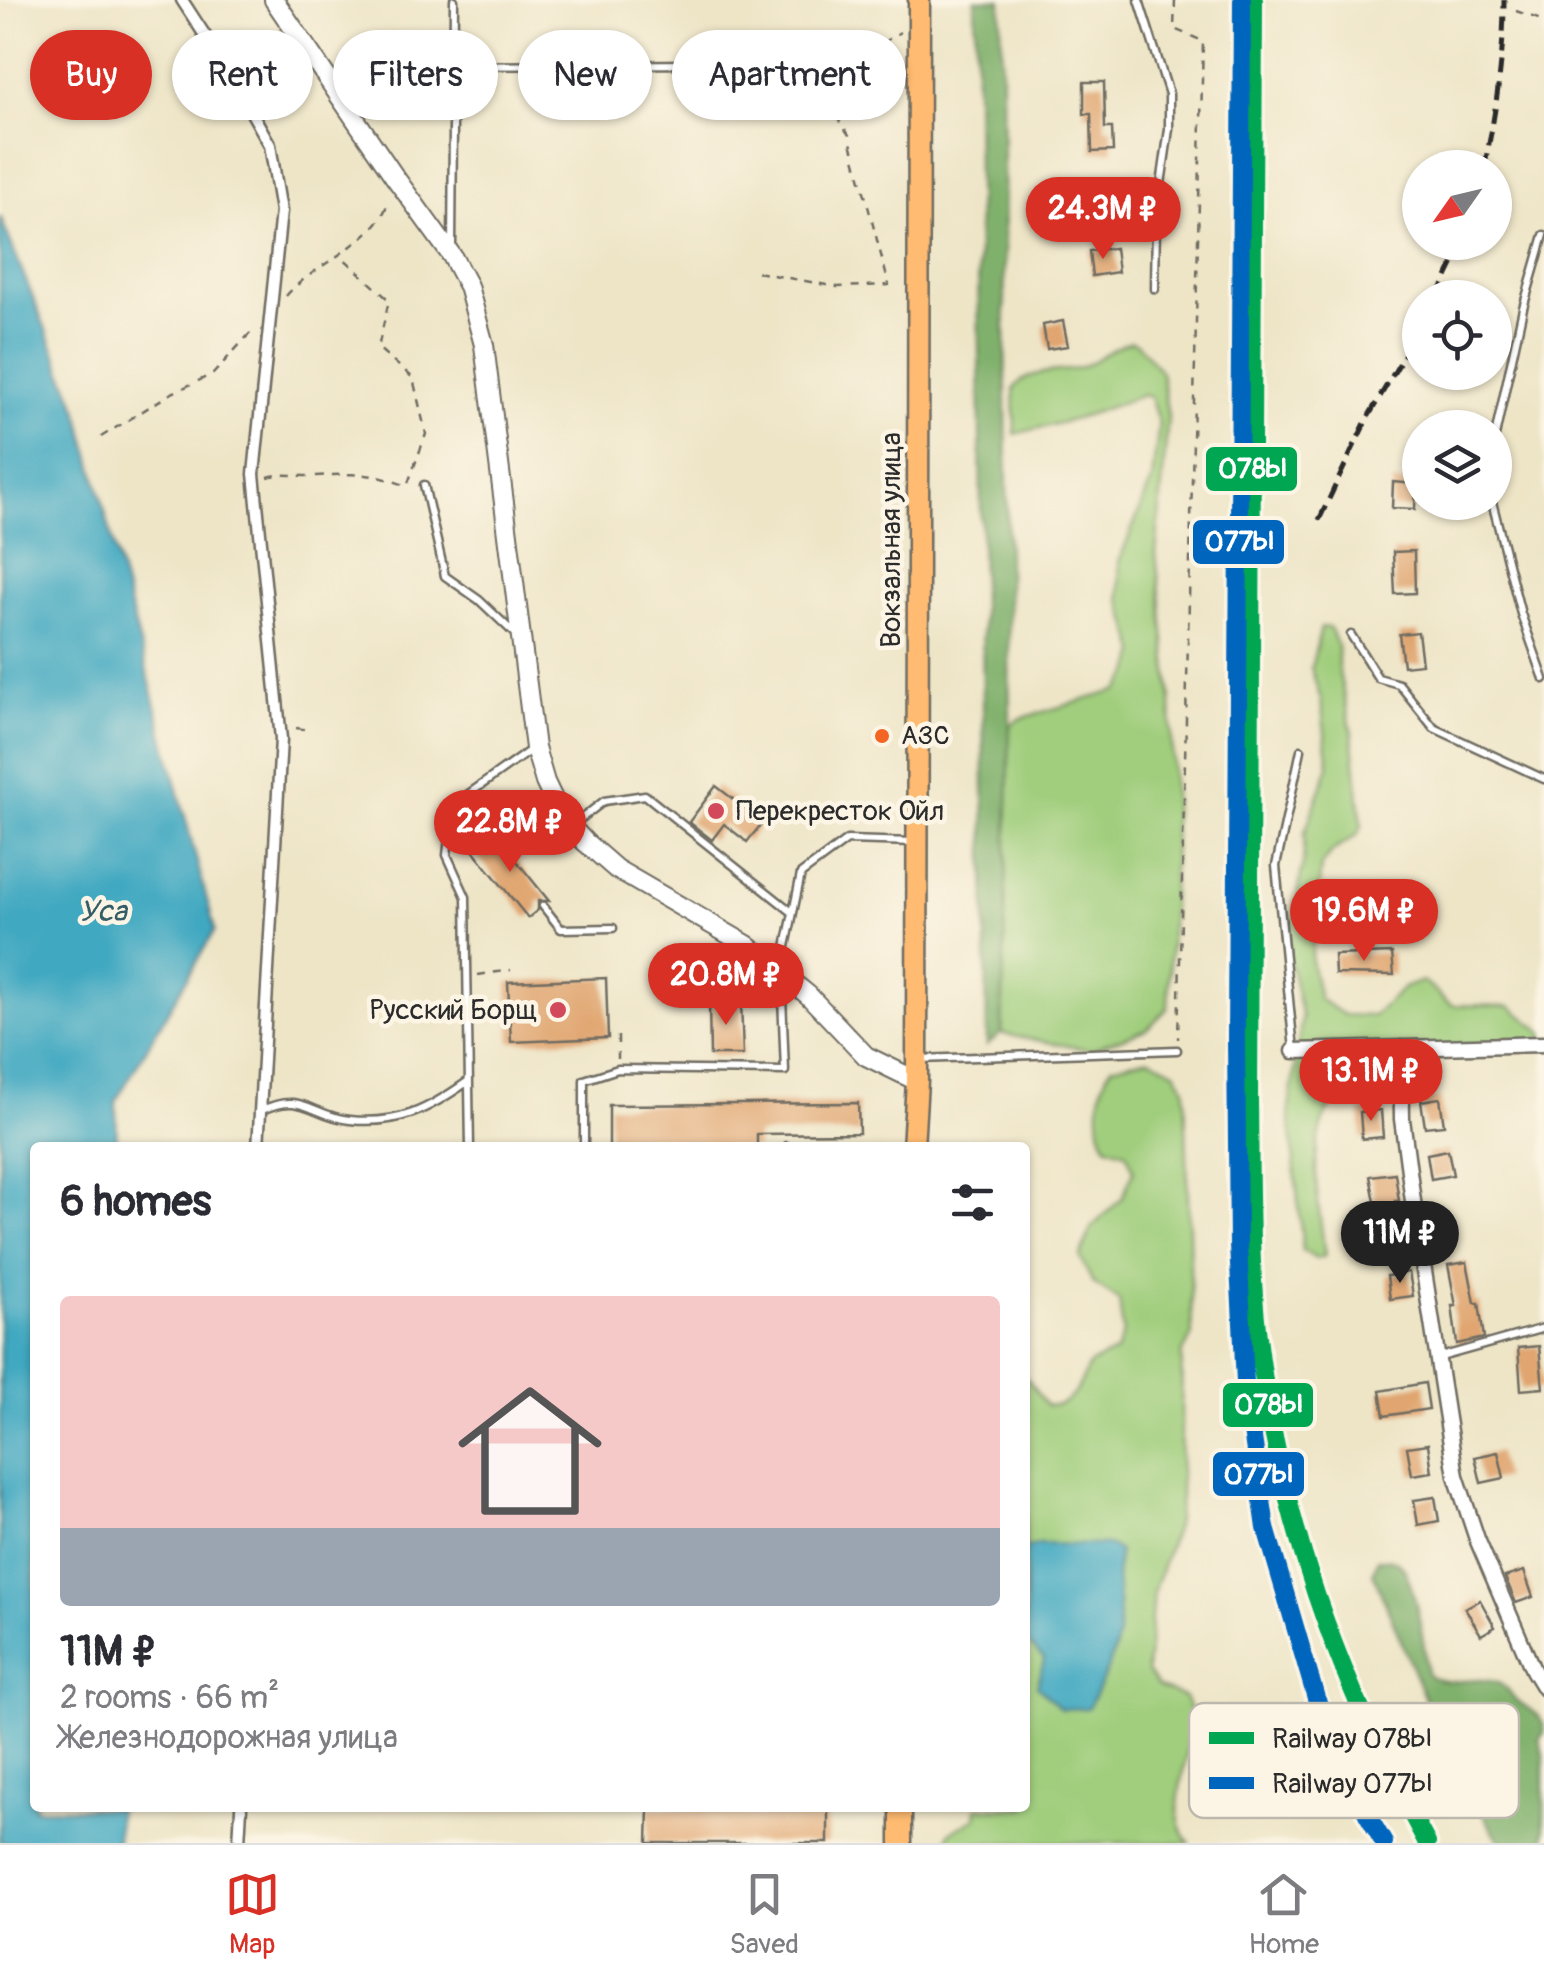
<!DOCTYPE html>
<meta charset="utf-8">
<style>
body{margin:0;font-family:Pangolin,sans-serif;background:#f7f7f7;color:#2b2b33;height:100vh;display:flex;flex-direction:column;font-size:38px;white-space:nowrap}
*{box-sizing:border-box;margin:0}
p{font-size:32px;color:#7c7c81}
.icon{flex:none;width:55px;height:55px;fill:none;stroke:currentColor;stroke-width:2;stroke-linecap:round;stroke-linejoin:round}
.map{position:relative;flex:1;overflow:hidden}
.drawer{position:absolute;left:30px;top:1142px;width:1000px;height:670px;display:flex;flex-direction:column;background:#fff;border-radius:10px;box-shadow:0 2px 8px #0004}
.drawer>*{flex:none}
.hud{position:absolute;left:30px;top:30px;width:1000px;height:90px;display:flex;gap:20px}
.needle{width:65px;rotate:236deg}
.tools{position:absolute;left:1402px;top:150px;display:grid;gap:20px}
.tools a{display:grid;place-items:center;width:110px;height:110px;border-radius:50%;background:#fff;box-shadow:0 2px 8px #0004;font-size:50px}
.price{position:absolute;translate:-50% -85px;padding:0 22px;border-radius:35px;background:#d93025;color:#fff;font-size:32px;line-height:65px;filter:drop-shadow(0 2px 5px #0008)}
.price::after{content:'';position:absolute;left:50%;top:60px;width:30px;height:22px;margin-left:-15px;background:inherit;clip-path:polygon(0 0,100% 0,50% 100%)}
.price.current{background:#222;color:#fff}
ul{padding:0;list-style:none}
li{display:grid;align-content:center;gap:20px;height:530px;padding:0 30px}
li+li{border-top:2px solid #e1e1e2}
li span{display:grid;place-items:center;height:310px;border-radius:10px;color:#555}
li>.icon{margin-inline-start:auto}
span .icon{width:180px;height:180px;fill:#fffc;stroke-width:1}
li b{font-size:42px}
h2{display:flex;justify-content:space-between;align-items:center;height:120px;padding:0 30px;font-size:42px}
.tag{padding:0 35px;border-radius:45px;background:#fff;box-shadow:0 2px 8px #0004;font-size:35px;line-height:90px}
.tag.current{background:#d93025;color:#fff}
.tab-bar{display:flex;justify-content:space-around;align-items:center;height:140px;border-top:2px solid #e1e1e2;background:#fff;font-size:28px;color:#7c7c81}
.tab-bar a{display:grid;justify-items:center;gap:5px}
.tab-bar .current{color:#d93025}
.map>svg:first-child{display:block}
.green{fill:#a0ce7d;stroke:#667c54;stroke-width:2.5}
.forest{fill:#80b16c;stroke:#566e4c;stroke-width:2.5}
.water{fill:#41a8c1;stroke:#366a76;stroke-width:2.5}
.building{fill:#e0a56f}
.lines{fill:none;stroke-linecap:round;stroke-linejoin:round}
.service-casing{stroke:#6f6c62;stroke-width:11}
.pedestrian-casing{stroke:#6f6c62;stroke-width:15}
.minor-casing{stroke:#6f6c62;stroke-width:19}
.tertiary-casing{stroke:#6f6c62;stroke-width:22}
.primary-casing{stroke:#6f6c62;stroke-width:25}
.path{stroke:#6f6c62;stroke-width:2.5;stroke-dasharray:8 8;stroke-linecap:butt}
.service{stroke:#fff;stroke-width:6}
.pedestrian{stroke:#fff;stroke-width:10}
.minor{stroke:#fff;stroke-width:14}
.tertiary{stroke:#fff;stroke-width:18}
.primary{stroke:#ffbb71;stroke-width:20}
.rail{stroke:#2b2b2b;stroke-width:5;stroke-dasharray:15 8;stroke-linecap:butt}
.rail-1-casing{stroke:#fcf5e5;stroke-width:25}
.rail-2-casing{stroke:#fcf5e5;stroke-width:25}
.rail-1{stroke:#00a651;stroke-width:18}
.rail-2{stroke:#0065bd;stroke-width:18}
.bus-dot{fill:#f26522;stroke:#fcf5e5;stroke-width:4}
.poi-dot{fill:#d1495b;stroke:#fcf5e5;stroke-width:4}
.labels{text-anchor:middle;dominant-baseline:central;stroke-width:9;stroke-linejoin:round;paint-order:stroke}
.bus-label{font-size:26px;fill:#2b2b2b;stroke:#fcf5e5;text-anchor:start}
.street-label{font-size:28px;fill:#2b2b2b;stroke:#fcf5e5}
.poi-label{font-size:28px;fill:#2b2b2b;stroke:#fcf5e5;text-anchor:start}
.water-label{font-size:30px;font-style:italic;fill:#345d67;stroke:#fcf5e5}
.key{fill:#fcf5e5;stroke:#bdb8ad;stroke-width:2.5}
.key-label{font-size:28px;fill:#2b2b2b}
.line-badge{stroke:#fcf5e5;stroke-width:4}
.badge-label{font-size:28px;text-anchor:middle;font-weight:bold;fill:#fff}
</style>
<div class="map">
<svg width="1544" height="1843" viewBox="0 0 1544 1843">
<rect width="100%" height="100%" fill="#fcf5e5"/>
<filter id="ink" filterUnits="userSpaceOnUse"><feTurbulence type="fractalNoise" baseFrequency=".01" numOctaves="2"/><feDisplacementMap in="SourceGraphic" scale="20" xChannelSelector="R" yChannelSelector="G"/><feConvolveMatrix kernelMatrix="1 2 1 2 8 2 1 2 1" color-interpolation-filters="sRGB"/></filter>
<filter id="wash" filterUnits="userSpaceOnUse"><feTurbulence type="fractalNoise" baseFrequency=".0048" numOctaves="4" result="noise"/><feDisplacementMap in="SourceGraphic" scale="40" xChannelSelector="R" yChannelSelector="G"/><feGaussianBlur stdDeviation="2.25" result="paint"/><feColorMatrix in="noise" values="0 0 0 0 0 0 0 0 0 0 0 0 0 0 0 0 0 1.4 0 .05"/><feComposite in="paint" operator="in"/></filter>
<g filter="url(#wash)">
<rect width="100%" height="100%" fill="#eee5c7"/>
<g class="green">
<path d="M1132 341 1138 344 1161 372 1168 417 1156 554 1171 699 1174 847 1168 1008 1147 1029 1090 1050 1002 1034 1010 725 1022 718 1119 690 1131 673 1137 652 1120 598 1119 561 1152 480 1159 424 1150 397 1143 395 1076 419 1015 434 1014 389C1027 368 1060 374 1081 367 1099 360 1112 346 1132 341Z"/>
<path d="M1321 627 1330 628 1338 647V668L1352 733 1362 826 1357 835 1333 851 1321 866 1311 961 1319 999 1344 1015 1373 1016 1403 988 1422 981C1434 987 1440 999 1452 1005L1510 1006 1543 1032 1542 1042 1441 1053 1350 1085C1299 1127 1319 1199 1325 1256L1316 1259 1303 1251 1289 1109 1302 1018 1289 958V937L1303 864 1305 832 1329 766 1321 700 1311 668Z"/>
<path d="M1149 1058 1175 1071 1185 1087 1192 1335 1182 1354 1180 1497 1176 1526 1153 1593 1147 1672 1158 1687 1185 1697C1188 1705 1192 1712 1192 1720 1191 1755 1163 1815 1190 1843H947L950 1832 976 1818 977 1808H1025V1376L1046 1405C1073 1408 1080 1384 1089 1364L1116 1352 1123 1333 1119 1300 1093 1283 1080 1257 1091 1228 1122 1198 1134 1170 1126 1152 1107 1146C1094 1126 1097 1086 1112 1066Z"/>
</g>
<g class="forest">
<path d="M975 0H1001L1010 725 1002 1033 987 1045Z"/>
<path d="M1378 1559C1387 1559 1394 1559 1401 1565 1414 1578 1426 1653 1427 1674 1449 1690 1474 1674 1498 1683 1508 1687 1512 1699 1521 1704 1533 1712 1544 1716 1544 1733L1539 1739 1544 1757V1843H1501L1490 1826 1427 1704 1373 1573Z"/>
</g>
<g class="water">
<path d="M0 216 78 409 215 930 116 1101 117 1147 35 1148V1808H118L117 1843H0Z"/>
<path d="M1038 1544 1108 1545 1119 1551C1114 1577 1118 1590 1119 1616 1120 1650 1104 1678 1088 1708L1061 1709 1037 1686 1044 1659 1025 1641V1549Z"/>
</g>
<g id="blocks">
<g class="building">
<path d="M1084 82H1104L1105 128H1112L1113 151 1092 152 1091 114H1084Z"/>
<path d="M1115 248 1118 272 1092 276 1089 251Z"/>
<path d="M1063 321 1068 346 1047 349 1043 325Z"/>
<path d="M1393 482 1416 484 1415 509 1392 508Z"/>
<path d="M1414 551 1415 593 1395 594 1393 552Z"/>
<path d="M1418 632 1422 664 1403 666 1399 634Z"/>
<path d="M716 786 763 822 747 842 724 824 712 840 689 822Z"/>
<path d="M495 834 549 901H538V910L528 918 472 849 483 841 491 842Z"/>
<path d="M1392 953 1394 975 1335 974 1334 955Z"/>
<path d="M606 978 608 1038 511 1042 508 982Z"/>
<path d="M741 1000 743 1055H710L709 1001Z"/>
<path d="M1440 1098 1444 1125 1425 1127 1421 1101Z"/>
<path d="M858 1103 859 1133 757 1134V1148H609V1105Z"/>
<path d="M1381 1110 1383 1137 1362 1139 1360 1112Z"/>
<path d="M1448 1150 1453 1175 1431 1179 1427 1154Z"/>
<path d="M1395 1173 1399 1201H1395L1403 1249 1385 1253 1370 1176Z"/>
<path d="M1467 1262 1475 1303H1479L1484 1338 1457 1344 1452 1306H1456L1448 1265Z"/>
<path d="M1409 1272 1413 1296 1390 1299 1387 1276Z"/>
<path d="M1539 1346 1543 1388 1521 1390 1518 1348Z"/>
<path d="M1425 1383 1429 1409 1384 1416 1380 1391Z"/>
<path d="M1428 1444 1432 1472 1412 1475 1407 1447Z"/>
<path d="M1498 1452 1504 1478 1481 1483 1475 1457Z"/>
<path d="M1435 1497 1439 1521 1418 1525 1414 1500Z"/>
<path d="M1524 1571 1533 1597 1516 1603 1505 1577Z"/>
<path d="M1480 1600 1495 1627 1481 1635 1465 1608Z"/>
<path d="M649 1808H828V1843H648Z"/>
</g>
</g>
</g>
<g filter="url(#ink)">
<use href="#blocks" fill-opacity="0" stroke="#6f6c62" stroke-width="2.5"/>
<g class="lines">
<g class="service-casing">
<g id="service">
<path d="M1139 0 1169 94V129L1156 219 1155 289"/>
<path d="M455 66 799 63"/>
<path d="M232 75C267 91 281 86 310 62"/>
<path d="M452 249 454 0"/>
<path d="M1495 436 1523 308 1544 235"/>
<path d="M424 485 445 576 479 600 516 635"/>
<path d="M1492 502 1521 614 1544 679"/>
<path d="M1351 635 1378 678 1399 684 1434 728 1544 779"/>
<path d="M461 799 488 836"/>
<path d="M573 825 604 801 645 795 792 912"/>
<path d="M543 906 561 929 613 928"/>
<path d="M1294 1050 1276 866 1301 750"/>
<path d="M919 1059 1177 1050"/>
<path d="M260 1111C303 1090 311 1116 350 1120 399 1125 429 1109 467 1082"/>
<path d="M787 1146V1148"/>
<path d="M470 1148 466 897 447 855 453 805 532 749"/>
<path d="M584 1148V1080L618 1069 785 1071 781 971 801 874 847 840 914 842"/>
<path d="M1437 1358 1544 1328"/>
</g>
</g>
<g class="pedestrian-casing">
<g id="pedestrian">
<path d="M182 0 230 74 270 145 281 211 254 474 281 739 258 1148"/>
<path d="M239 1843 241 1808"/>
</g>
</g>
<g class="minor-casing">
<g id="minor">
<path d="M1401 1048 1402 1119 1413 1201 1456 1476 1477 1539 1533 1670 1544 1688"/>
<path d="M1294 1051 1544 1044"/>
</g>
</g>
<g class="tertiary-casing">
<path id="tertiary" d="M274 0 394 176 452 256 468 286 484 345 535 748 545 782 561 816 585 842 616 869 747 945 808 995 866 1056 917 1081"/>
</g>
<g class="primary-casing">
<g id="primary">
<path d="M913 1148 917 1081 919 0"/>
<path d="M901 1843V1808"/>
</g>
</g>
<g class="path">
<path d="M1175 0 1174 29 1203 41 1178 1039"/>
<path d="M1516 11 1544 21"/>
<path d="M815 85 900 32"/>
<path d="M757 272 837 287 889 285 849 135 806 72"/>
<path d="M286 296C312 265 380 240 388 201"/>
<path d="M101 437 170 394 213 374 253 330"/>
<path d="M268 477C284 472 298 477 314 476 355 474 368 471 407 486L426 434 413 378 378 348 389 300 339 254"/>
<path d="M296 728 310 730"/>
<path d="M478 975 511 970"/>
<path d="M618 1036V1059"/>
</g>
<use href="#service" class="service"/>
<use href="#pedestrian" class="pedestrian"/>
<use href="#minor" class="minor"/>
<use href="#tertiary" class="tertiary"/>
<use href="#primary" class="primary"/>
<g class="rail">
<path d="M1484 168C1496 112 1504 57 1504 0"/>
<path d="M1437 298 1464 242"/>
<path d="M1319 520 1367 419 1420 328"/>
</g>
<g class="rail-1-casing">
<path id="rail-1" d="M1254 0 1249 1102C1250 1178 1249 1254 1257 1329 1279 1519 1336 1676 1427 1843"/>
</g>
<g class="rail-2-casing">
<path id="rail-2" d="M1242 0 1236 1039 1238 1245 1245 1382 1266 1528 1316 1698 1367 1814 1384 1843"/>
</g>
<use href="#rail-1" class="rail-1"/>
<use href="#rail-2" class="rail-2"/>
</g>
</g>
<circle class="bus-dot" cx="882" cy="736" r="9"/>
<g class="poi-dot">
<circle cx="716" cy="811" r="10"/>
<circle cx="558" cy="1010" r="10"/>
</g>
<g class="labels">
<g class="bus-label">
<text x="901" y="736">АЗС</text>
</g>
<g class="street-label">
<text transform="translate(891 540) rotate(-90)">Вокзальная улица</text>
</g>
<g class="poi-label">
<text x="736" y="811">Перекресток Ойл</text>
<text x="538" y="1010" text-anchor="end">Русский Борщ</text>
</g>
<g class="water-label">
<text x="103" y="911">Уса</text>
</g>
</g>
<rect x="1189" y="1703" width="330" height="115" rx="15" class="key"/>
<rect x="1209" y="1732" width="45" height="12" fill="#00a651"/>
<rect x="1209" y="1777" width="45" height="12" fill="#0065bd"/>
<g class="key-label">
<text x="1272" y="1748">Railway 078Ы</text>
<text x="1272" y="1793">Railway 077Ы</text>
</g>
<g class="line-badge">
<rect x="1204" y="445" width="95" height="48" rx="10" fill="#00a651"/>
<rect x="1191" y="518" width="95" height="48" rx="10" fill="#0065bd"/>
<rect x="1221" y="1381" width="94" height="48" rx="10" fill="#00a651"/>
<rect x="1211" y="1450" width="95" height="48" rx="10" fill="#0065bd"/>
</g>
<g class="badge-label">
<text x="1252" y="478">078Ы</text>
<text x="1239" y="551">077Ы</text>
<text x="1268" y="1414">078Ы</text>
<text x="1258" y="1484">077Ы</text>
</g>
</svg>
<div class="tools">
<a><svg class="needle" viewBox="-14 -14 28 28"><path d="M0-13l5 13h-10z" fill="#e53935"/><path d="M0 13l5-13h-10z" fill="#7c7c81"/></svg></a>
<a><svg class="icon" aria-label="locate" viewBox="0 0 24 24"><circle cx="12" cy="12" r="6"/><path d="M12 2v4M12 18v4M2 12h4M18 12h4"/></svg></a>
<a><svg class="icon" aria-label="layers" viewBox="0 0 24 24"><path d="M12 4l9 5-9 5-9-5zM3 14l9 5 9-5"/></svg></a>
</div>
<b class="price" style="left:1103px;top:262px">24.3M ₽</b>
<b class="price" style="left:510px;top:875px">22.8M ₽</b>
<b class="price" style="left:1364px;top:964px">19.6M ₽</b>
<b class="price" style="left:726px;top:1028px">20.8M ₽</b>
<b class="price" style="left:1371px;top:1124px">13.1M ₽</b>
<b class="price current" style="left:1400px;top:1286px">11M ₽</b>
<div class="hud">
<a class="tag current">Buy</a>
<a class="tag">Rent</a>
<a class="tag">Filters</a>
<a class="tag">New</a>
<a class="tag">Apartment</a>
</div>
<section class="drawer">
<h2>6 homes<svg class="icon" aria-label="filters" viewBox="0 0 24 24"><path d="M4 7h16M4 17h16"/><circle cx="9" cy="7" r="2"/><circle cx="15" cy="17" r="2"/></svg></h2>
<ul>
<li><span style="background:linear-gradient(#f6c9c9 75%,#9aa5b1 0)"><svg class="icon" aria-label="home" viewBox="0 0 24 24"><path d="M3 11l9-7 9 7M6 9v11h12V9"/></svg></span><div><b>11M ₽</b><p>2 rooms · 66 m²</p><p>Железнодорожная улица</p></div></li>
</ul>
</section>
</div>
<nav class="tab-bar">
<a class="current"><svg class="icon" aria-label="map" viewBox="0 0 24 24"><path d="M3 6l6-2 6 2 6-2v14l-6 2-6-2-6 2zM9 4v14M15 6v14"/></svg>Map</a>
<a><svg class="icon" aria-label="saved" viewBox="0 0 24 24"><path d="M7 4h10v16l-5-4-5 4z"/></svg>Saved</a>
<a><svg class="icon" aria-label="home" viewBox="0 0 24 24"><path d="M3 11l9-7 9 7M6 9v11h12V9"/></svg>Home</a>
</nav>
